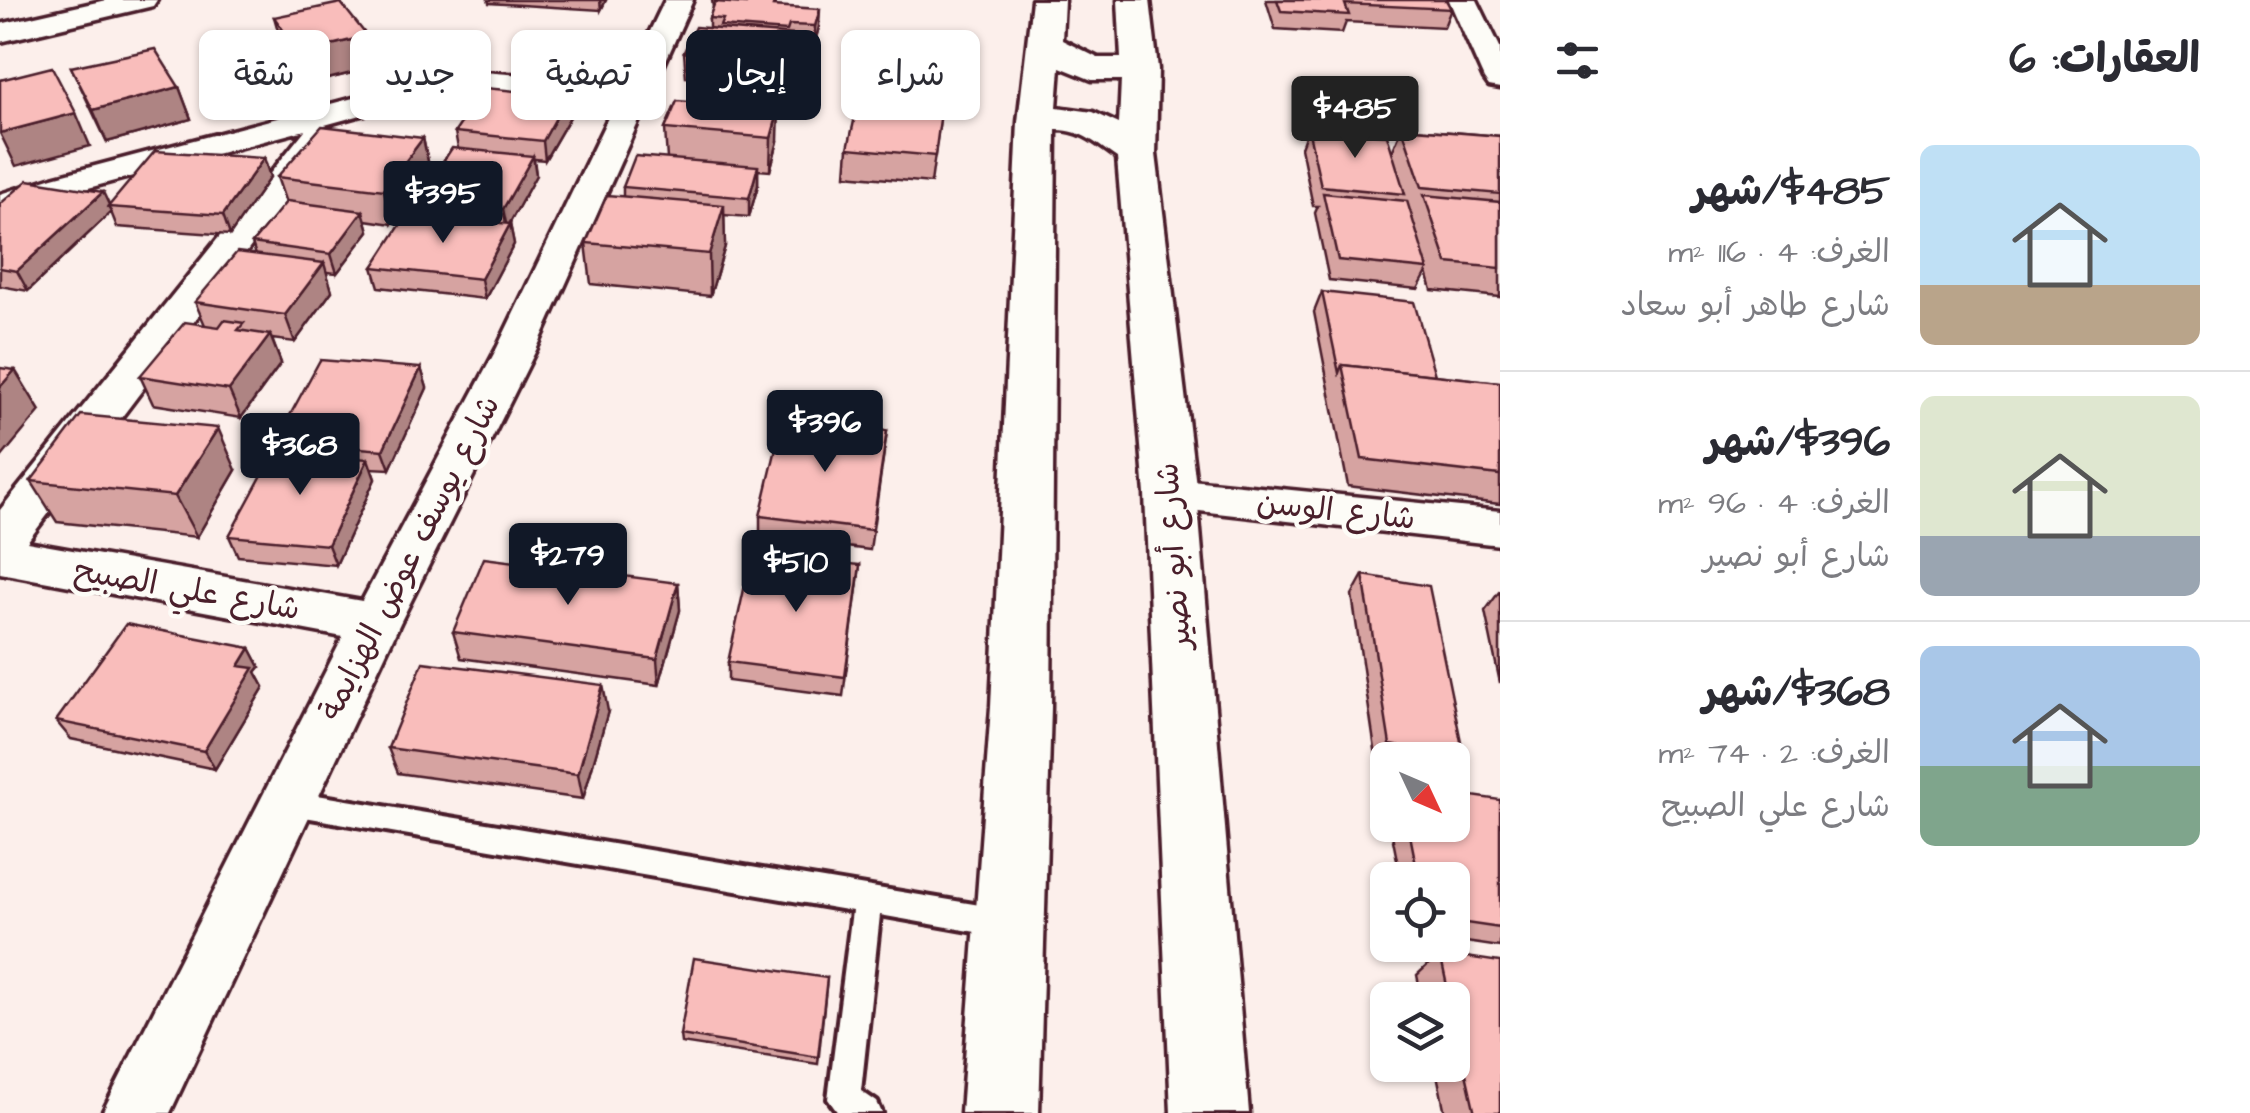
<!DOCTYPE html>
<html lang="ar">
<meta charset="utf-8">
<style>
body{margin:0;font-family:"Architects Daughter","Playpen Sans Arabic",sans-serif;background:#f7f7f7;color:#2b2b33;direction:rtl;height:100vh;display:flex;flex-direction:column;font-size:38px;white-space:nowrap}
*{box-sizing:border-box;margin:0}
p{font-size:32px;color:#7c7c81}
.icon{flex:none;width:55px;height:55px;fill:none;stroke:currentColor;stroke-width:2;stroke-linecap:round;stroke-linejoin:round}
.map{position:relative;flex:1;overflow:hidden;direction:ltr}
.drawer{display:flex;flex-direction:column;background:#fff;width:750px}
.drawer>*{flex:none}
.hud{position:absolute;left:30px;top:30px;width:950px;height:90px;direction:rtl;display:flex;gap:20px}
.needle{width:65px;rotate:134deg}
.buttons{position:absolute;left:1370px;top:742px;display:grid;gap:20px}
.buttons a{display:grid;place-items:center;width:100px;height:100px;border-radius:15px;background:#fff;box-shadow:0 2px 8px #0004;font-size:50px}
.price{position:absolute;translate:-50% -85px;padding:0 22px;border-radius:10px;background:#111827;color:#fff;font-size:32px;line-height:65px;filter:drop-shadow(0 2px 5px #0008)}
.price::after{content:'';position:absolute;left:50%;top:60px;width:30px;height:22px;margin-left:-15px;background:inherit;clip-path:polygon(0 0,100% 0,50% 100%)}
.price.on{background:#222;color:#fff}
ul{padding:0;list-style:none}
li{display:flex;align-items:center;gap:30px;height:250px;padding:0 50px}
li+li{border-top:2px solid #e1e1e2}
li span{display:grid;place-items:center;flex:none;width:280px;height:200px;border-radius:15px;color:#555}
li>.icon{margin-inline-start:auto}
span .icon{width:120px;height:120px;fill:#fffc;stroke-width:1}
li b{font-size:42px}
h2{display:flex;justify-content:space-between;align-items:center;height:120px;padding:0 50px;font-size:42px}
.pill{padding:0 35px;border-radius:15px;background:#fff;box-shadow:0 2px 8px #0004;font-size:35px;line-height:90px}
.pill.on{background:#111827;color:#fff}
main{display:flex;flex:1;min-height:0}
.map>svg:first-child{display:block}
.lines{fill:none;stroke-linecap:round;stroke-linejoin:round}
.lane-casing{stroke:#4a1f2b;stroke-width:8}
.street-casing{stroke:#4a1f2b;stroke-width:7}
.secondary-casing{stroke:#4a1f2b;stroke-width:7}
.lane{fill:#fdfcf7;fill-rule:evenodd}
.street{fill:#fdfcf7;fill-rule:evenodd}
.secondary{fill:#fdfcf7;fill-rule:evenodd}
.wall{fill:#d6a3a1;stroke:#4a1f2b;stroke-width:2.5}
.shaded-wall{fill:#ae8483;stroke:#4a1f2b;stroke-width:2.5}
.building{fill:#f9bdbb;stroke:#4a1f2b;stroke-width:2.5}
.labels{text-anchor:middle;dominant-baseline:central;stroke-width:9;stroke-linejoin:round;paint-order:stroke}
.street-label{font-size:32px;fill:#4a1f2b;stroke:#fdfcf7}
</style>
<main>
<section class="drawer">
<h2>العقارات: 6<svg class="icon" aria-label="filters" viewBox="0 0 24 24"><path d="M4 7h16M4 17h16"/><circle cx="9" cy="7" r="2"/><circle cx="15" cy="17" r="2"/></svg></h2>
<ul>
<li><span style="background:linear-gradient(#bfe0f5 70%,#b9a48a 0)"><svg class="icon" aria-label="home" viewBox="0 0 24 24"><path d="M3 11l9-7 9 7M6 9v11h12V9"/></svg></span><div><b>$485/شهر</b><p>الغرف: 4 · 116 m²</p><p>شارع طاهر أبو سعاد</p></div></li>
<li><span style="background:linear-gradient(#dfe7d0 70%,#9aa5b1 0)"><svg class="icon" aria-label="home" viewBox="0 0 24 24"><path d="M3 11l9-7 9 7M6 9v11h12V9"/></svg></span><div><b>$396/شهر</b><p>الغرف: 4 · 96 m²</p><p>شارع أبو نصير</p></div></li>
<li><span style="background:linear-gradient(#a9c7e8 60%,#7fa58c 0)"><svg class="icon" aria-label="home" viewBox="0 0 24 24"><path d="M3 11l9-7 9 7M6 9v11h12V9"/></svg></span><div><b>$368/شهر</b><p>الغرف: 2 · 74 m²</p><p>شارع علي الصبيح</p></div></li>
</ul>
</section>
<div class="map">
<svg width="1500" height="1113" viewBox="0 0 1500 1113">
<rect width="100%" height="100%" fill="#fcefeb"/>
<filter id="ink" filterUnits="userSpaceOnUse"><feTurbulence type="fractalNoise" baseFrequency=".01" numOctaves="2"/><feDisplacementMap in="SourceGraphic" scale="20" xChannelSelector="R" yChannelSelector="G"/><feConvolveMatrix kernelMatrix="1 2 1 2 8 2 1 2 1" color-interpolation-filters="sRGB"/></filter>
<g filter="url(#ink)">
<g class="lines">
<g class="lane-casing">
<path id="lane" d="M287 790 1004 909 1014 913 1018 923 1014 933 1004 937 880 915 861 1091 877 1102 882 1113H838L828 1099 852 911 287 814 278 810 274 802 278 794Z"/>
</g>
<g class="street-casing">
<g id="street">
<path d="M106 0H157L153 6 0 42V24Z"/>
<path d="M665 0H693L537 348 400 623 170 1113H102L343 637 0 573V510L305 130 77 191 0 217V194L53 177 433 77 483 72 625 83ZM483 90 616 101 497 348 362 601 27 542 330 142 335 135 330 128 321 126 434 95Z"/>
<path d="M1449 0H1477L1500 47V88L1489 86 1484 79Z"/>
<path d="M1171 478 1500 511V545L1155 506 1148 494 1155 482Z"/>
</g>
</g>
<g class="secondary-casing">
<path id="secondary" d="M1032 0H1064L1062 40 1098 58H1121L1118 0H1150L1158 69 1156 154 1197 494 1249 1113H1171L1145 494 1117 158C1097 144 1081 129 1056 130L1051 707 1039 1113H961L991 707 1018 122ZM1060 67 1092 80H1121L1119 124 1093 112 1057 107Z"/>
</g>
<use href="#lane" class="lane"/>
<use href="#street" class="street"/>
<use href="#secondary" class="secondary"/>
</g>
<g class="wall">
<path d="M488 0H606L601 10 489 3Z"/>
<path d="M712 0H775V6L819 27 814 45 808 44 807 61 800 86 686 77 684 52 709 28V18L713 8Z"/>
<path d="M1266 0H1446L1451 9 1444 27 1346 22 1342 33 1275 29Z"/>
<path d="M274 17 367 36 375 67 308 84 283 48Z"/>
<path d="M948 61 931 183 846 175 848 148Z"/>
<path d="M71 67 179 87 191 119 107 142Z"/>
<path d="M677 101 778 141 770 171 758 170V185L749 217 724 215 725 246 710 296 591 284 586 243 623 196V187L667 159 665 129Z"/>
<path d="M571 115 545 160 534 159 536 175 509 224H510L514 244 485 299 379 287 373 267 421 215 418 200 458 148 455 132Z"/>
<path d="M1308 128 1392 152 1402 128 1500 136V297L1432 290 1427 272 1418 289 1329 280 1315 213 1318 206H1313L1301 147Z"/>
<path d="M423 138 430 171 392 224 366 220 369 231 337 273 326 272 332 291 295 342 272 339 281 363 241 418 153 404 140 376 205 325 195 302 256 255 252 243 286 203 277 177Z"/>
<path d="M264 158 270 177 230 235 117 227 111 212 28 291 0 286V204L110 206Z"/>
<path d="M1322 292 1435 375 1500 382V504L1348 486 1314 312Z"/>
<path d="M421 368 427 388 390 469 371 468 375 479 336 565 238 556 229 536 280 452 276 441Z"/>
<path d="M887 431 870 550 760 536V516Z"/>
<path d="M236 470 197 537 57 522 31 481Z"/>
<path d="M860 565 843 696 728 681V662Z"/>
<path d="M1363 575 1464 756 1452 770V760H1388V764L1377 763 1352 595Z"/>
<path d="M678 583 680 610 659 685 461 658 453 632Z"/>
<path d="M1499 592H1500V683L1485 611Z"/>
<path d="M250 648 260 667 256 672 264 687 215 769 71 739 56 721Z"/>
<path d="M608 711 583 799 398 773 388 748Z"/>
<path d="M1500 800V947L1452 940V880H1401L1390 825H1452Z"/>
<path d="M1440 953 1500 1113H1445L1435 1065H1452V1000H1422L1417 975Z"/>
<path d="M827 978 818 1064 681 1043 680 1035Z"/>
</g>
<g class="shaded-wall">
<path d="M600 0H606L601 10Z"/>
<path d="M820 9 819 27 814 45 815 26Z"/>
<path d="M367 36 375 67 308 84 299 53Z"/>
<path d="M808 36 807 61 800 86 801 61Z"/>
<path d="M179 87 191 119 107 142 93 110Z"/>
<path d="M568 96 571 115 545 160 543 141Z"/>
<path d="M779 109 778 141 770 171 771 138Z"/>
<path d="M76 113 90 146 16 166 0 133Z"/>
<path d="M423 138 430 171 392 224 384 190Z"/>
<path d="M533 156 536 175 507 228 503 209Z"/>
<path d="M264 158 270 177 230 235 223 215Z"/>
<path d="M758 166V185L749 217V198Z"/>
<path d="M103 192 110 207H108L111 212 28 291 17 271Z"/>
<path d="M724 205 725 246 710 296 709 254Z"/>
<path d="M363 211 369 231 337 273 331 254Z"/>
<path d="M510 224 514 244 485 299 481 279Z"/>
<path d="M324 263 332 291 295 342 285 315Z"/>
<path d="M270 335 281 363 241 418 229 390Z"/>
<path d="M421 368 427 388 390 469 383 450Z"/>
<path d="M15 370 40 411 0 459V387Z"/>
<path d="M218 428 236 470 197 537 175 496Z"/>
<path d="M368 459 375 479 336 565 328 545Z"/>
<path d="M678 583 680 610 659 685 657 659Z"/>
<path d="M250 648 260 667 256 672 264 687 215 769 204 751 239 666Z"/>
<path d="M603 685 608 711 583 799 578 774Z"/>
</g>
<g class="building">
<path d="M748 0H775L773 6 820 9 815 26 789 25 787 31 720 26 723 19 709 18 715 2 746 4Z"/>
<path d="M1277 0H1446L1451 9 1345 4 1349 15 1281 11Z"/>
<path d="M341 3 367 36 299 53 274 17Z"/>
<path d="M695 27 808 36 801 61 684 52Z"/>
<path d="M155 49 179 87 93 110 71 67Z"/>
<path d="M869 54 948 61 935 156 848 148Z"/>
<path d="M52 67 76 113 0 133V80Z"/>
<path d="M485 88 568 96 543 141 455 132Z"/>
<path d="M677 101 779 109 771 138 665 129Z"/>
<path d="M322 126 423 138 384 190 277 177Z"/>
<path d="M1308 128 1387 135 1405 194 1321 186Z"/>
<path d="M1402 128 1500 136V194L1422 187Z"/>
<path d="M452 148 533 156 503 209 418 200Z"/>
<path d="M155 151 264 158 223 215 108 207Z"/>
<path d="M635 156 758 166 749 198 623 187Z"/>
<path d="M28 180 103 192 17 271 0 268V204Z"/>
<path d="M1323 193 1407 201 1428 269 1338 260Z"/>
<path d="M607 195 724 205 709 254 586 243Z"/>
<path d="M1424 195 1500 202V268L1447 263Z"/>
<path d="M287 201 363 211 331 254 252 243Z"/>
<path d="M408 213 510 224 481 279 373 267Z"/>
<path d="M237 252 324 263 285 315 195 302Z"/>
<path d="M1322 292 1414 302 1435 375 1342 365 1339 373Z"/>
<path d="M224 320 244 323 238 330 270 335 229 390 140 376 185 322 219 327Z"/>
<path d="M320 360 421 368 383 450 276 441Z"/>
<path d="M1342 365 1500 382V475L1362 459Z"/>
<path d="M0 368 15 370 0 387Z"/>
<path d="M81 415 218 428 175 496 31 481Z"/>
<path d="M783 419 887 431 872 530 760 516Z"/>
<path d="M275 451 368 459 328 545 229 536Z"/>
<path d="M752 553 860 565 845 677 728 662Z"/>
<path d="M484 558 678 583 657 659 453 632Z"/>
<path d="M1363 575 1429 586 1464 756 1390 745Z"/>
<path d="M126 624 250 648 239 666 254 668 204 751 56 721Z"/>
<path d="M423 662 603 685 578 774 388 748Z"/>
<path d="M1452 793 1500 800V928L1452 921V880H1419L1408 825H1452Z"/>
<path d="M1440 953 1500 962V1113H1475L1452 1012V1000H1450Z"/>
<path d="M694 958 827 978 818 1057 680 1035Z"/>
</g>
</g>
<g class="labels">
<g class="street-label">
<text transform="translate(1336 511) rotate(6)">شارع الوسن</text>
<text transform="translate(1174 556) rotate(-94)">شارع أبو نصير</text>
<text transform="translate(410 558) rotate(-63)">شارع يوسف عوض الهزايمة</text>
<text transform="translate(187 590) rotate(10)">شارع علي الصبيح</text>
</g>
</g>
</svg>
<div class="buttons">
<a><svg class="needle" viewBox="-14 -14 28 28"><path d="M0-13l5 13h-10z" fill="#e53935"/><path d="M0 13l5-13h-10z" fill="#7c7c81"/></svg></a>
<a><svg class="icon" aria-label="locate" viewBox="0 0 24 24"><circle cx="12" cy="12" r="6"/><path d="M12 2v4M12 18v4M2 12h4M18 12h4"/></svg></a>
<a><svg class="icon" aria-label="layers" viewBox="0 0 24 24"><path d="M12 4l9 5-9 5-9-5zM3 14l9 5 9-5"/></svg></a>
</div>
<b class="price on" style="left:1355px;top:161px">$485</b>
<b class="price" style="left:443px;top:246px">$395</b>
<b class="price" style="left:825px;top:475px">$396</b>
<b class="price" style="left:300px;top:498px">$368</b>
<b class="price" style="left:568px;top:608px">$279</b>
<b class="price" style="left:796px;top:615px">$510</b>
<div class="hud">
<a class="pill">شراء</a>
<a class="pill on">إيجار</a>
<a class="pill">تصفية</a>
<a class="pill">جديد</a>
<a class="pill">شقة</a>
</div>
</div>
</main>
